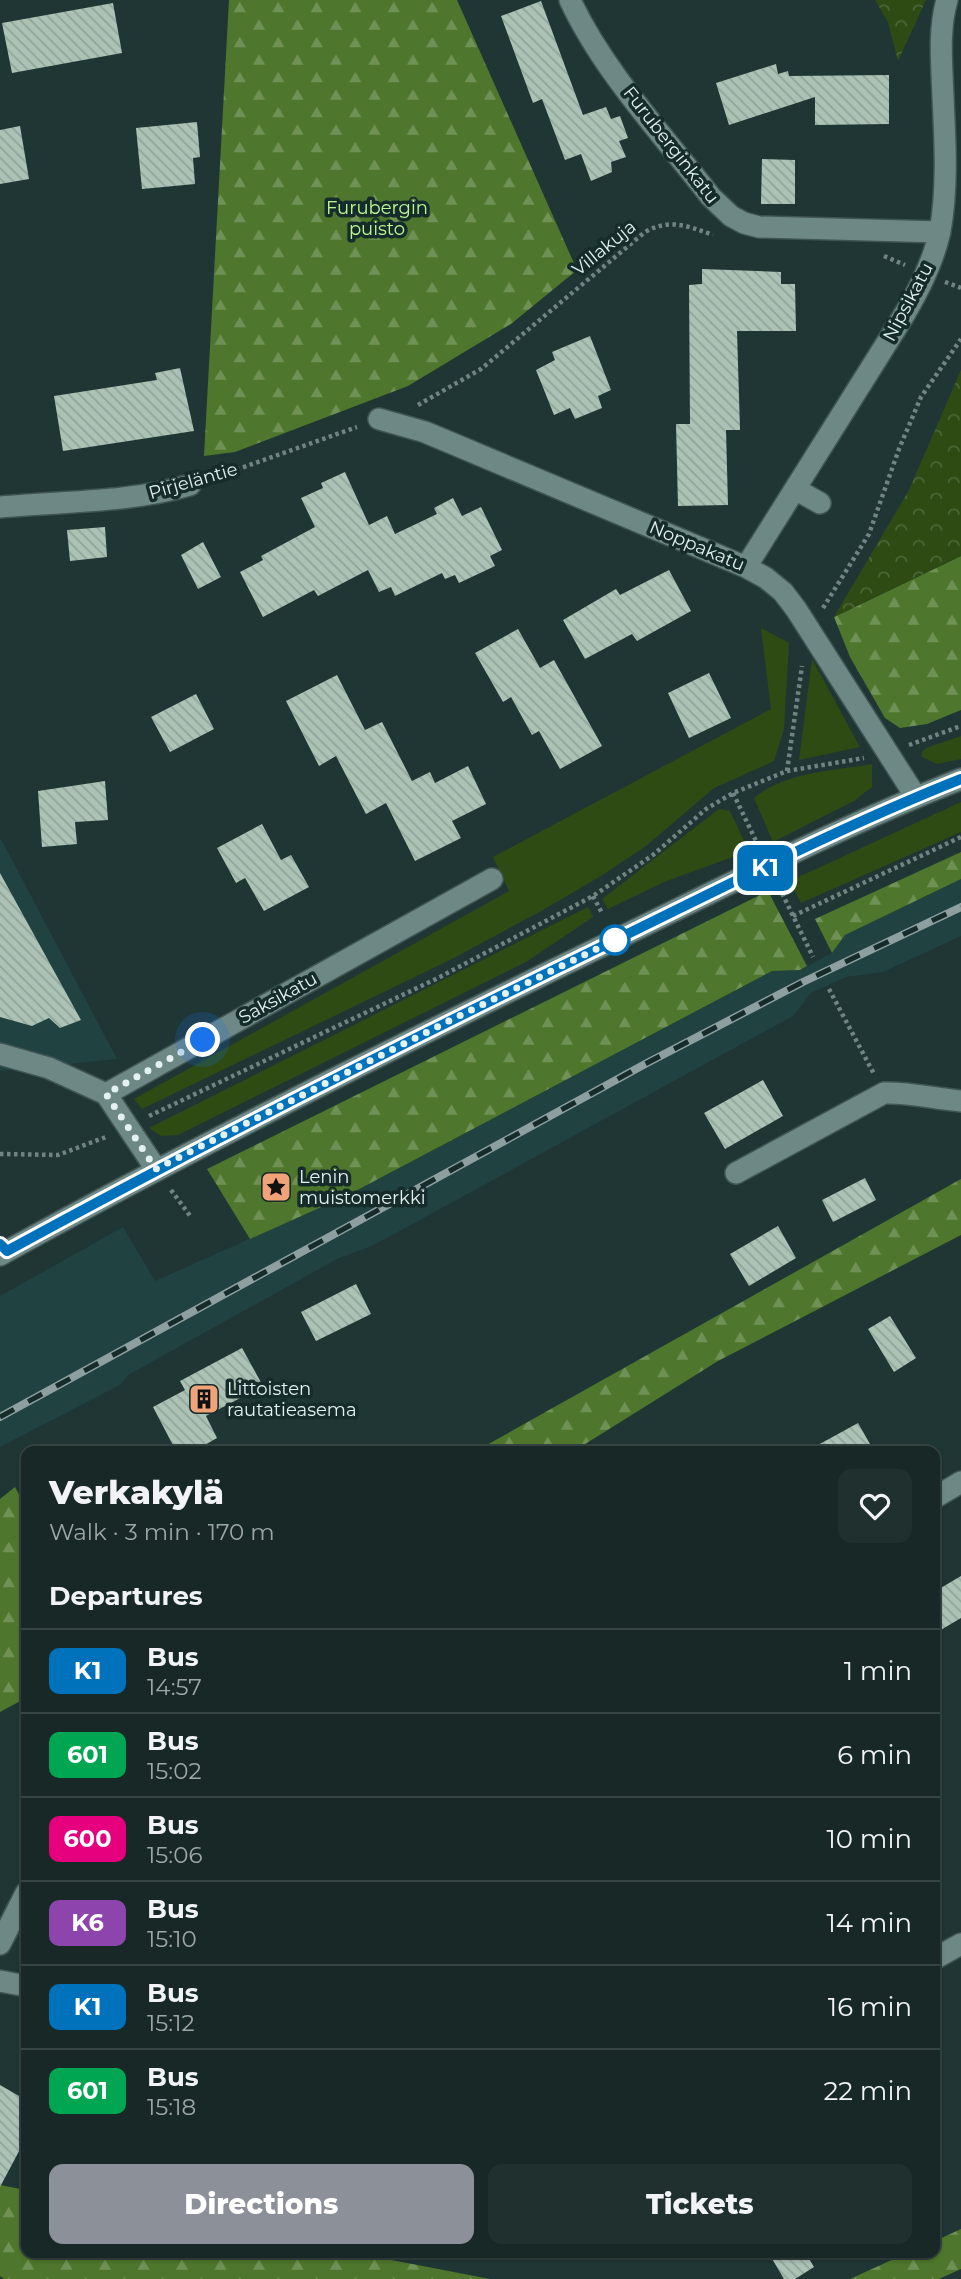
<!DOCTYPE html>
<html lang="en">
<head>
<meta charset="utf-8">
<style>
	body { margin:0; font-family:Montserrat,sans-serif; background:#20302f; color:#f1f3f6; height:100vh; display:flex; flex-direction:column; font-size:26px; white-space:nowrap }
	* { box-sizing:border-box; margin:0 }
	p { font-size:23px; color:#9ea6a7 }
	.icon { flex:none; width:38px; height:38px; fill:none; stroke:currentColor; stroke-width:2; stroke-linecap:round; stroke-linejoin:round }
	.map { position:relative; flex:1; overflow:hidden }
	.drawer { position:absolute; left:21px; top:1446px; width:919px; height:812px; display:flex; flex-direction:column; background:#172827; border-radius:14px; box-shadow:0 2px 5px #0004,0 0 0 2px #364444 }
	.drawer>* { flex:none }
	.badge { padding:0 14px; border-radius:10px; font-size:24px; line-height:46px }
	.you { position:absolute; width:35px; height:35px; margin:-18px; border:5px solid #fff; border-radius:50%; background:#1a73e8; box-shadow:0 0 0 10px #1a73e833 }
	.map>.badge { position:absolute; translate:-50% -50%; box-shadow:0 0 0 4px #fff }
	h2 { padding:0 28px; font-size:26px; line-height:63px }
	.round { display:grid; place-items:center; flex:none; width:74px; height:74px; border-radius:14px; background:#20302f }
	.summary { display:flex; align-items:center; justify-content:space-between; height:119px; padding:0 28px }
	h1 { font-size:33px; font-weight:800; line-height:52px }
	.cta { display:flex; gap:14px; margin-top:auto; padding:14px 28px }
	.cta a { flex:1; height:80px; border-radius:14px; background:#8c9099; color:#fff; font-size:28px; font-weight:800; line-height:80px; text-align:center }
	.cta a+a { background:#20302f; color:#f1f3f6 }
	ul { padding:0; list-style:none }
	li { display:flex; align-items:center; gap:21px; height:84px; padding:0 28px; border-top:2px solid #364444 }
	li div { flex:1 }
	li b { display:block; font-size:26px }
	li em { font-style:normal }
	li .badge { min-width:77px; font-weight:700; text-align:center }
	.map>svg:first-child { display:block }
	.built { fill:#204240 }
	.grass { fill:#2e4b14 }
	.forest { fill:url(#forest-firs) }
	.park { fill:url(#park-crowns) }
	.building { fill:url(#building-back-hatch) }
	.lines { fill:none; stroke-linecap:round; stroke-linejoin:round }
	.minor-casing { stroke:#3f5453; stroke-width:24 }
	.path { stroke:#708482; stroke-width:4.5; stroke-dasharray:3.5 3.5; stroke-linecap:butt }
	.minor { stroke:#6e8886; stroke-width:21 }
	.rail-casing { stroke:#8d9f9e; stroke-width:8 }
	.rail { stroke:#152c2a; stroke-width:5; stroke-dasharray:16; stroke-linecap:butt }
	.line-casing { stroke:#fff; stroke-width:16 }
	.line { stroke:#0072bc; stroke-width:10 }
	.walk { stroke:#e3f1f0; stroke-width:7; stroke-dasharray:0 12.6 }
	.stop-dot { fill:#fff; stroke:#0072bc; stroke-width:3.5 }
	.labels { text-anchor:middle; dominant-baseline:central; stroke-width:7; stroke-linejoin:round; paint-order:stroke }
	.street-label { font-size:18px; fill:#e3f1f0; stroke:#152c2a }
	.park-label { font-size:18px; fill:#bef893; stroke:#152c2a }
	.poi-label { font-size:18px; fill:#e3f1f0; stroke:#152c2a; text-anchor:start }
</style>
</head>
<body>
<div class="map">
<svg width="961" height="2279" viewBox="0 0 961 2279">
	<defs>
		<pattern id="forest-firs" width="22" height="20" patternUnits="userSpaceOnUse" patternTransform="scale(1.75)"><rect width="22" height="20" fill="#4e762c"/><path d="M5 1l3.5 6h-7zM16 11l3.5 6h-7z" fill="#709155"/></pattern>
		<pattern id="park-crowns" width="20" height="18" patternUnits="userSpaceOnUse" patternTransform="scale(1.75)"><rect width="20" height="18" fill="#2e4b14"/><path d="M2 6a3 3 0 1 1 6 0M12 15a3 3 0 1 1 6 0" fill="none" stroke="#4c6536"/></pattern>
		<pattern id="building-back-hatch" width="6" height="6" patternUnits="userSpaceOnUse" patternTransform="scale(1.75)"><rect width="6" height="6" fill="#abc2b5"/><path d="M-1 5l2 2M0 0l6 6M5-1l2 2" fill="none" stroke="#91a49a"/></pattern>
	</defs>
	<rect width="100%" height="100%" fill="#1f3634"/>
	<!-- built -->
	<path class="built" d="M 0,839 L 1,839 L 117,1059 L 0,1071 Z
		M 961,879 L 961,936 L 883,972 L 846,977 L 811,993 L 793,1016 L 374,1245 L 339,1258 L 128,1375 L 120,1385 L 0,1447 L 0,1296 L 123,1227 L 155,1281 L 346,1196 L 772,971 L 800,970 L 832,953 L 845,935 Z"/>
	<!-- grass -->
	<path class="grass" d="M 761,628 L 789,643 L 784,729 L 774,761 L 714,788 L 646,846 L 601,876 L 543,910 L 452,959 L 142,1109 L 134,1099 L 509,891 L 493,857 L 771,709 Z
		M 812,659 L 860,747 L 799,760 Z
		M 961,736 L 961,759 L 937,764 L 922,757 L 922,752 L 926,748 Z
		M 872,764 L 872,787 L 854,801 L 773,842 L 754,798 C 784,772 833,771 872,764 Z
		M 961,802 L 961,832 L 801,903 L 790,881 Z
		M 719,809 L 730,811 L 749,851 L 664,882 L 608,909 L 602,899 Z
		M 588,907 L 593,917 L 526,962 L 178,1135 L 161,1136 L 149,1128 Z"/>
	<!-- forest -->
	<path class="forest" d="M 229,0 L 457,0 L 577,270 L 511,324 L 408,386 L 235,452 L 204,456 Z
		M 961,556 L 961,710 L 927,724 L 900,728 L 885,718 L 850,657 L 834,617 Z
		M 961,852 L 961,879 L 845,935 L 832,953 L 815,919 Z
		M 768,891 L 807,966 L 800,970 L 772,971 L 346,1196 L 250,1239 L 207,1169 Z
		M 961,1179 L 961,1235 L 718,1361 L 574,1451 L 476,1451 Z
		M 15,1487 L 26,1508 L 26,1698 L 0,1712 L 0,1499 Z
		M 0,2185 L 26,2190 L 26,2252 L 350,2252 L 490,2279 L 4,2279 L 0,2276 Z
		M 961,2229 L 961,2269 L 939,2279 L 850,2279 L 909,2252 L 934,2252 L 935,2241 Z"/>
	<!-- park -->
	<path class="park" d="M 875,0 L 926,0 L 898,61 L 888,22 Z
		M 961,370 L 961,556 L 834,617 L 909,490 Z"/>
	<!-- building -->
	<path class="building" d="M 541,1 L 583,115 L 606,107 L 611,119 L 620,116 L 628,138 L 619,141 L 626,157 L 611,162 L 612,172 L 591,181 L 581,154 L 565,160 L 542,99 L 533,103 L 501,16 Z
		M 113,3 L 122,53 L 12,73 L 2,23 Z
		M 776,64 L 778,74 L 788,71 L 789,76 L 889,75 L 889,124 L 815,125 L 815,97 L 729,125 L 716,83 Z
		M 197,122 L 200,157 L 193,158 L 195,184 L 142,189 L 136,128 Z
		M 20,126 L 29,179 L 0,184 L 0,130 Z
		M 762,159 L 795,160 L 795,204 L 761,204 Z
		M 702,269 L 781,272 L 781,284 L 795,284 L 796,331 L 737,331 L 740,430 L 726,430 L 728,505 L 678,506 L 676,424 L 690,424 L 689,285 L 702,284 Z
		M 590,336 L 611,390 L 598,396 L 602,408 L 575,419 L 570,408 L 554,415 L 536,370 L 555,360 L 552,352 Z
		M 180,368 L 194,431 L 63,451 L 54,396 L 157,380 L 155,373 Z
		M 345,472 L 369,525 L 387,516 L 395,534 L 437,514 L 434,508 L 453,498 L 462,516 L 481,507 L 502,550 L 490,556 L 495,566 L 459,583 L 455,575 L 445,579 L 442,573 L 395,596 L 391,587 L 379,592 L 368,570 L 318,596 L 314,590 L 263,617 L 240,572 L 263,560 L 261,556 L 315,527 L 301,498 L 323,488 L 321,483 Z
		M 105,527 L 107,557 L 70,561 L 67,530 Z
		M 203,542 L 221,577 L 198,589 L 181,555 Z
		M 669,570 L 691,611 L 637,641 L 632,634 L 585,659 L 563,620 L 616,589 L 620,595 Z
		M 518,629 L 540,668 L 554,660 L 602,746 L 560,769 L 539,731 L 532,735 L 511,697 L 503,702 L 475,653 Z
		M 709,673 L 731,718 L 689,738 L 668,693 Z
		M 337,675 L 365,730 L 382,722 L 412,781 L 430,772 L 435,783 L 468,766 L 486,804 L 452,821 L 461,838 L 415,861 L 386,803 L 366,814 L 336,756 L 319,766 L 286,701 Z
		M 196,694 L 214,729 L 170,752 L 151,717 Z
		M 105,781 L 108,820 L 75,822 L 77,844 L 42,847 L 38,791 Z
		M 262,824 L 281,860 L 291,855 L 309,887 L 264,911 L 245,878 L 236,883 L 217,848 Z
		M 0,873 L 81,1020 L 60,1028 L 49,1018 L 32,1026 L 0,1017 Z
		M 763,1080 L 783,1116 L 725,1149 L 704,1113 Z
		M 865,1178 L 876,1200 L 833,1222 L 822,1200 Z
		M 778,1226 L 796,1258 L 749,1286 L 730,1254 Z
		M 356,1284 L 371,1314 L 316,1341 L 301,1312 Z
		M 890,1316 L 916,1358 L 894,1372 L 868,1329 Z
		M 242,1348 L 263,1386 L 206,1416 L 217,1438 L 194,1451 L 176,1451 L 153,1407 L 185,1390 L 180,1381 Z
		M 858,1423 L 874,1451 L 807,1451 Z
		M 961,1576 L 961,1618 L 934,1634 L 934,1592 Z
		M 0,2085 L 26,2100 L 26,2138 L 0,2187 Z
		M 768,2252 L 805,2252 L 814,2267 L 795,2279 L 784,2279 Z"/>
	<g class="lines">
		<!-- minor casing -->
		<g class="minor-casing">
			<path id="minor" d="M 570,0 C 603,71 663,135 711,197 L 731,216 L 744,223 L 759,227 L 940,232
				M 379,419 L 425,432 L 746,567 L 766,578 L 783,592 L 796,609 L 916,797
				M 795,489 L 820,503
				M 0,507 C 64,501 128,503 190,485
				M 746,567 L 898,325 C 916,296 933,264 940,231 C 948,188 945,140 943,97 C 942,65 938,31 947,0
				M 0,1054 L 49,1068 L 106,1094
				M 156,1169 L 106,1094 L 492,879
				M 736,1173 L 884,1093 C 910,1092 935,1099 961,1101
				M 0,1255 C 193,1148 391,1049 590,952 C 712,893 834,829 961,779
				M 934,1498 L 961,1482
				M 0,1944 L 26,1893
				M 934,1959 L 961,1944
				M 0,1981 L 26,1986"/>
		</g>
		<!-- path -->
		<path class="path" d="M 884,256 L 905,265
			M 945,282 L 961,288
			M 418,405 L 481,369 L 645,232 C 670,218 688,226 713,235
			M 210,479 L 357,427
			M 823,608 L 869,534 L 899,449 L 921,397 L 961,339
			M 909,745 L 961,726
			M 787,771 L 802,666
			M 733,793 L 757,843
			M 779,887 L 813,957
			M 593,896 L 602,913
			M 793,916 L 961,837
			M 829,989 L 874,1074
			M 149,1116 L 436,979 L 593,896 L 653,855 L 706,809 L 733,793 L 787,771 L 864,758
			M 0,1154 L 58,1155 L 106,1137
			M 171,1190 L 191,1217"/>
		<!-- minor -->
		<use href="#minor" class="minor"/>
		<!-- rail casing -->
		<g class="rail-casing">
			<path id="rail" d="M 0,1417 L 647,1063 L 803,982 L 961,907"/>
		</g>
		<!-- rail -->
		<use href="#rail" class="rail"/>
	</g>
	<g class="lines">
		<!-- line casing -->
		<g class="line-casing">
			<path id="line" d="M 0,1244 L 7,1251 C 204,1143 405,1042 607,944 C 724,887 840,827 961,779"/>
		</g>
		<!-- line -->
		<use href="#line" class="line"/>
		<!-- walk -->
		<path class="walk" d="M 203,1040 L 106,1094 L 156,1169 L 449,1021 L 615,940"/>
	</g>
	<!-- icons -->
	<defs>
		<g id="sight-square" transform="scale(1.575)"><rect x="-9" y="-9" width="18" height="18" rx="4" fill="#f0a279" stroke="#152c2a"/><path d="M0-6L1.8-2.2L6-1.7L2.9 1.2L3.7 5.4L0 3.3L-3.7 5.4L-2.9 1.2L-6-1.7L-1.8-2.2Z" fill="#111"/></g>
		<g id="building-square" transform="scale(1.575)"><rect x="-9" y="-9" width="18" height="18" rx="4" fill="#f0a279" stroke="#152c2a"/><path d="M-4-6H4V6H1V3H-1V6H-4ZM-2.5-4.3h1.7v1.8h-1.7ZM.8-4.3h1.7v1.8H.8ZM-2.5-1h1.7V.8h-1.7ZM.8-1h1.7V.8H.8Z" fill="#111"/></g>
	</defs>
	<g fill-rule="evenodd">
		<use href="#sight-square" x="276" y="1187"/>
		<use href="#building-square" x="204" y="1399"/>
	</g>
	<!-- markers -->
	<circle class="stop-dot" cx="615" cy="940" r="14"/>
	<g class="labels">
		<!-- street labels -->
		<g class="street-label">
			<text transform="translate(671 145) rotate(52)">Furuberginkatu</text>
			<text transform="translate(604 248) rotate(-39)">Villakuja</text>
			<text transform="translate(908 302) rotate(-62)">Nipsikatu</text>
			<text transform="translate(193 481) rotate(-16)">Pirjeläntie</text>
			<text transform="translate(697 546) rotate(23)">Noppakatu</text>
			<text transform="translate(278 998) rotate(-29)">Saksikatu</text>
		</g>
		<!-- park labels -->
		<g class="park-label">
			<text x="377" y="208">Furubergin<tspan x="377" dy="21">puisto</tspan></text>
		</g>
		<!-- poi labels -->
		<g class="poi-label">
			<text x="299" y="1177">Lenin<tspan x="299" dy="21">muistomerkki</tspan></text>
			<text x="227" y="1389">Littoisten<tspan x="227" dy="21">rautatieasema</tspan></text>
		</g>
	</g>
</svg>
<div class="you" style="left:203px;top:1040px"></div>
<b class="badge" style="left:765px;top:868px;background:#0072bc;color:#fff">K1</b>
<section class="drawer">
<div class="summary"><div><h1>Verkakylä</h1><p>Walk · 3 min · 170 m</p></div><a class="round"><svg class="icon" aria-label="heart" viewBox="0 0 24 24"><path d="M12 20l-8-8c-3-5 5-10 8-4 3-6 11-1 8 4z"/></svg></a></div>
<h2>Departures</h2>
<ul>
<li><span class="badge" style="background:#0072bc;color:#fff">K1</span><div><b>Bus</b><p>14:57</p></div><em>1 min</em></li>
<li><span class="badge" style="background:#00a651;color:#fff">601</span><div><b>Bus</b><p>15:02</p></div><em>6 min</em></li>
<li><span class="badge" style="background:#e6007e;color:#fff">600</span><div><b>Bus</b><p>15:06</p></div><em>10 min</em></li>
<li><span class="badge" style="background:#8e44ad;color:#fff">K6</span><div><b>Bus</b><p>15:10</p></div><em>14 min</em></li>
<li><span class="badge" style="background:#0072bc;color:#fff">K1</span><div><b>Bus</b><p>15:12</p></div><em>16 min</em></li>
<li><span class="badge" style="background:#00a651;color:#fff">601</span><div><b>Bus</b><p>15:18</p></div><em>22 min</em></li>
</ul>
<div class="cta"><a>Directions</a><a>Tickets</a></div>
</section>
</div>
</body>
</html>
